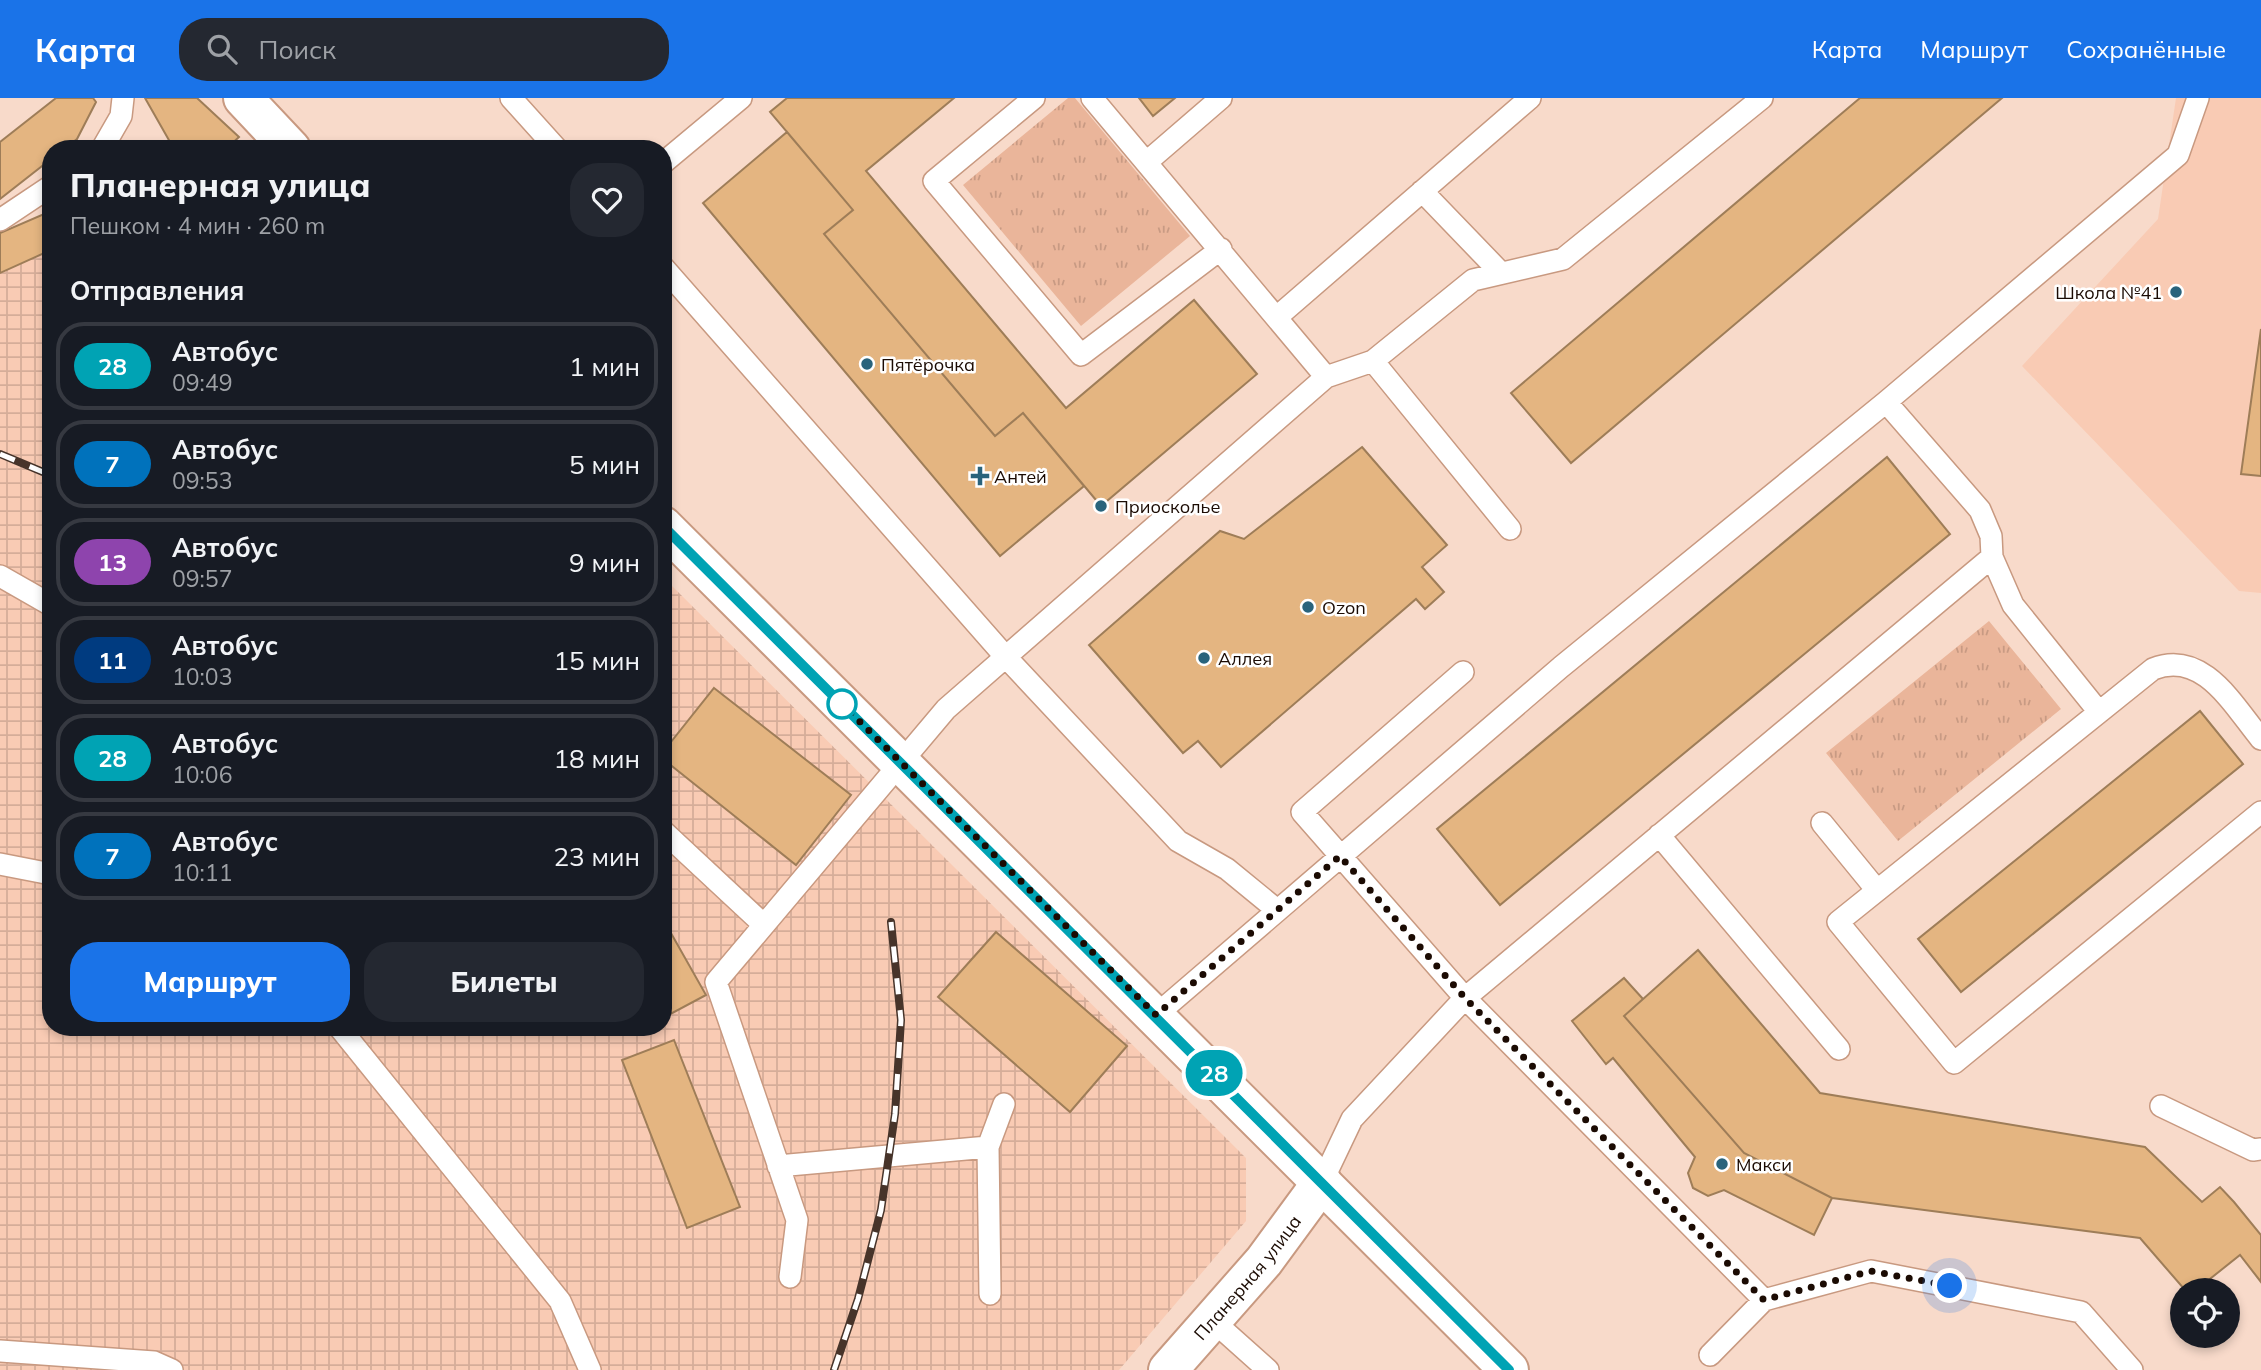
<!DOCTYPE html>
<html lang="ru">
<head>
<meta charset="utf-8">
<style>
	body { margin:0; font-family:Mulish,sans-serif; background:#242831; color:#f1f3f6; height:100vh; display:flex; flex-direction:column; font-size:26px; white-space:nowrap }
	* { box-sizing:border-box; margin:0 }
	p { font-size:23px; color:#9ea1a6 }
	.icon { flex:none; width:38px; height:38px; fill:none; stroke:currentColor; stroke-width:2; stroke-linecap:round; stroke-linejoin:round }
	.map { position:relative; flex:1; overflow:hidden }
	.sheet { position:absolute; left:42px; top:42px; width:630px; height:896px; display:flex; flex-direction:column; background:#171b24; border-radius:28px; box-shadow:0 4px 10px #0003 }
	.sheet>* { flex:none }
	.badge { padding:0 14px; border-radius:23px; font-size:24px; line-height:46px }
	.tools { position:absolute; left:2170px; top:1180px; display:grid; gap:14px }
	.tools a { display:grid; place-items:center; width:70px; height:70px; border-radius:50%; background:#171b24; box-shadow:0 4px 10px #0003; font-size:35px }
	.you { position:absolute; width:35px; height:35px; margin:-18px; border:5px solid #fff; border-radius:50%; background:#1a73e8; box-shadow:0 0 0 10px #1a73e833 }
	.map>.badge { position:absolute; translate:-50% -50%; box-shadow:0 0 0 4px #fff }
	h2 { padding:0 28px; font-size:26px; line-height:63px }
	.round { display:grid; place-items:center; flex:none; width:74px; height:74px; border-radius:28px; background:#242831 }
	.overview { display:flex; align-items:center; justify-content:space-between; height:119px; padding:0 28px }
	h1 { font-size:33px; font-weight:800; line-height:52px }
	.button { display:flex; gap:14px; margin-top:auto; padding:14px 28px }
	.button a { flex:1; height:80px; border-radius:28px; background:#1a73e8; color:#fff; font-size:28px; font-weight:800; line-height:80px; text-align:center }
	.button a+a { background:#242831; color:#f1f3f6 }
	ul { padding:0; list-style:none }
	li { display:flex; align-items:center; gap:21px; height:88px; margin:0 14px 10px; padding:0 14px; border:4px solid #363941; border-radius:28px }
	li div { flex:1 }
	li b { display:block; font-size:26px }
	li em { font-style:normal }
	li .badge { min-width:77px; font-weight:700; text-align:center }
	header { display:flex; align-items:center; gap:42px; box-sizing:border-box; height:98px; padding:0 35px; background:#1a73e8; color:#fff }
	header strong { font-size:33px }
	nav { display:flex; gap:38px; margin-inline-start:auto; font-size:24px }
	.search { width:490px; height:63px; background:#242831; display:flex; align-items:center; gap:18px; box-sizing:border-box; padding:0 24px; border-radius:28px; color:#9ea1a6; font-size:26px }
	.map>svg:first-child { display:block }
	.built { fill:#f9cbb4 }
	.industrial { fill:url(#industrial-grid) }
	.park { fill:url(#park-tufts) }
	.building { fill:#e4b581; stroke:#9e7d58; stroke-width:2 }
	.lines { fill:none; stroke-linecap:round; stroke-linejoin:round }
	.service-casing { stroke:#c89980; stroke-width:24 }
	.tertiary-casing { stroke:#c89980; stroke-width:42 }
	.service { stroke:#fff; stroke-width:21 }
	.tertiary { stroke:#fff; stroke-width:38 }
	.rail-casing { stroke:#47342a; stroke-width:8 }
	.rail { stroke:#fff; stroke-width:5; stroke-dasharray:16; stroke-linecap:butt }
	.line-casing { stroke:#fff; stroke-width:16 }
	.line { stroke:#00a3b4; stroke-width:10 }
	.walk { stroke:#1b0b03; stroke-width:7; stroke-dasharray:0 12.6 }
	.poi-dot { fill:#29637c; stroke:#fff; stroke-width:2.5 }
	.stop-dot { fill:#fff; stroke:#00a3b4; stroke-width:3.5 }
	.labels { text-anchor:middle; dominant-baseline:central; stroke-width:5; stroke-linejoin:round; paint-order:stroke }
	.poi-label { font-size:18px; fill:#1b0b03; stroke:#fff; text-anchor:start }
	.street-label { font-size:18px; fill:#1b0b03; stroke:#fff }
</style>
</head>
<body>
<header>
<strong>Карта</strong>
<div class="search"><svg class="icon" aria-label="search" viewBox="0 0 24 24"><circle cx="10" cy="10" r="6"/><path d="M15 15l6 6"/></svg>Поиск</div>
<nav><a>Карта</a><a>Маршрут</a><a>Сохранённые</a></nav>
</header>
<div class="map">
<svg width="2261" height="1272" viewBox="0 0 2261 1272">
	<defs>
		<pattern id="industrial-grid" width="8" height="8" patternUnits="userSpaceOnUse" patternTransform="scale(1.75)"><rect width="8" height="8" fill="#f9cbb4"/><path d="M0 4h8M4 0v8" fill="none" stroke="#d5ad99"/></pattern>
		<pattern id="park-tufts" width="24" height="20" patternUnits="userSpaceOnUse" patternTransform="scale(1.75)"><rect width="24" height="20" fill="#eab59a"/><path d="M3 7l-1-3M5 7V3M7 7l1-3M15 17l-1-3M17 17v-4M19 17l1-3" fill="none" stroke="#c89a83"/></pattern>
	</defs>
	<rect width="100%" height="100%" fill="#f8daca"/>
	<!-- built -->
	<path class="built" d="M 2176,0 L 2261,0 L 2261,495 L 2239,493 L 2022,268 L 2158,121 Z"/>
	<!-- industrial -->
	<path class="industrial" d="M 51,152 L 51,929 L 663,929 L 663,479 L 1246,1060 L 1246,1123 L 1119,1272 L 0,1272 L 0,175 Z"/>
	<!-- park -->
	<path class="park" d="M 1068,0 L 1075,0 L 1190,138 L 1081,228 L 963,87 Z
		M 1989,523 L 2061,611 L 1898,743 L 1826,655 Z"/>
	<!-- building -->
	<path class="building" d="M 56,0 L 93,0 L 96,4 L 77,41 L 64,51 L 51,51 L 51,61 L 0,101 L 0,44 Z
		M 145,0 L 197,0 L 239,39 L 226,51 L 174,51 Z
		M 787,0 L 954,0 L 866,73 L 1066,310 L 1194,202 L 1257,276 L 1101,408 L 1023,315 L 995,338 L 824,136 L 853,112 L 770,14 Z
		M 1139,0 L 1175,0 L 1153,18 Z
		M 1860,0 L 2002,0 L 1571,365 L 1511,295 Z
		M 787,34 L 853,112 L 824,136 L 995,338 L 1023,315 L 1084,388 L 1000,458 L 703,105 Z
		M 51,113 L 51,152 L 0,175 L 0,135 Z
		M 2261,231 L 2261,378 L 2241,376 Z
		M 1362,349 L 1447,447 L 1422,469 L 1444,494 L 1425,511 L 1416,501 L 1221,669 L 1198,643 L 1183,655 L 1089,547 L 1220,433 L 1244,441 Z
		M 1887,359 L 1950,436 L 1500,807 L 1437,731 Z
		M 714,590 L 851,697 L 796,767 L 663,661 L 663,654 Z
		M 2200,613 L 2243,666 L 1961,894 L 1918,841 Z
		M 663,821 L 706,897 L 663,920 Z
		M 996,834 L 1127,948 L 1070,1014 L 938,899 Z
		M 1698,852 L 1820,995 L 2145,1049 L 2202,1104 L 2220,1089 L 2234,1104 L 2261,1137 L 2261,1184 L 2240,1157 L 2196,1192 L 2185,1192 L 2140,1140 L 1832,1100 L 1744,1055 L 1624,918 Z
		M 1624,880 L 1643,901 L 1624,918 L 1744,1055 L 1832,1100 L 1814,1137 L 1724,1092 L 1708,1098 L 1693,1090 L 1688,1075 L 1695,1059 L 1613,960 L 1606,966 L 1572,923 Z
		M 674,942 L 740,1109 L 687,1130 L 622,962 Z"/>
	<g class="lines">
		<!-- service casing -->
		<g class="service-casing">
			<path id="service" d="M 511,0 L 557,51
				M 1034,0 L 934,83 L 1081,257 L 1221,151
				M 102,51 L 121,18 L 123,0
				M 1148,63 L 1221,0
				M 663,65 L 741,0
				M 1422,93 L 1501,175
				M 0,122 L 51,88
				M 663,169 L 1004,557 L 1178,743 L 1227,771 L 1277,812
				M 1277,219 L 1530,0
				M 1373,263 L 1510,431
				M 1326,279 L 1373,263 L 1473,182 L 1563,161 L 1762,0
				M 1992,459 L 2013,507 L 2099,614
				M 0,478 L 51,507
				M 1463,574 L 1302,714 L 1465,900 L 1764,1202 L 1871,1173 L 2081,1214 L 2132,1272
				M 2261,641 C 2233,607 2203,551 2153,571 L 1838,824 L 1954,965 L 2261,714
				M 1822,725 L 1876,791
				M 663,733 L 764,827
				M 1659,737 L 1839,951
				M 0,766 L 51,776
				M 1156,917 L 1561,569 L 1886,304 L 2178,57 L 2198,0
				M 339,929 L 560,1203 L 590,1272
				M 2161,1008 L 2253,1052 L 2261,1051
				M 988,1049 L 990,1196
				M 778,1068 L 988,1049 L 1004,1006
				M 1322,1084 L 1352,1021 L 1465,900 L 1992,459 L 1991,438 L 1980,412 L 1886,304
				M 790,1179 L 797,1122 L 716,884 L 946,611 L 1326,279 L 1092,0
				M 1212,1222 L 1268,1272
				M 0,1253 L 154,1264 L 172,1272
				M 1710,1257 L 1764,1202"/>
		</g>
		<!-- tertiary casing -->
		<g class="tertiary-casing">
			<g id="tertiary">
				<path d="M 243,0 L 291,51"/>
				<path d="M 663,428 L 1509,1272"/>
				<path id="s1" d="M 1168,1272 L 1264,1163 L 1322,1084"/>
			</g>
		</g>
		<!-- service -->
		<use href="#service" class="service"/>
		<!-- tertiary -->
		<use href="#tertiary" class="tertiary"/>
		<!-- rail casing -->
		<g class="rail-casing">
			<path id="rail" d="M 0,356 L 43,374
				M 834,1272 L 858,1201 L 881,1112 L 895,1016 L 901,922 L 891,824"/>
		</g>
		<!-- rail -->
		<use href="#rail" class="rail"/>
	</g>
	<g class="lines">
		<!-- line casing -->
		<g class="line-casing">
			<path id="line" d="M 663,428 L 1509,1272"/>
		</g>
		<!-- line -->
		<use href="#line" class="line"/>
		<!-- walk -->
		<path class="walk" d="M 842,606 L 1156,917 L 1340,758 L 1465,900 L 1764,1202 L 1871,1173 L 1950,1188"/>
	</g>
	<!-- markers -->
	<g class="poi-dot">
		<circle cx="2176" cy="194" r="7"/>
		<circle cx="867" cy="266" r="7"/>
		<path d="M976.5 367.5h7v7h7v7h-7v7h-7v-7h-7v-7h7z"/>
		<circle cx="1101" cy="408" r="7"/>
		<circle cx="1308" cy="509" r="7"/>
		<circle cx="1204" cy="560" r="7"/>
		<circle cx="1722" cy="1066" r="7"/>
	</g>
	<circle class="stop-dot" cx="842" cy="606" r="14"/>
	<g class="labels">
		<!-- poi labels -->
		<g class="poi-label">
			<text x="2162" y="194" text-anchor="end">Школа №41</text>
			<text x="881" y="266">Пятёрочка</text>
			<text x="994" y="378">Антей</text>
			<text x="1115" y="408">Приосколье</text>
			<text x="1322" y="509">Ozon</text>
			<text x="1218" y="560">Аллея</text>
			<text x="1736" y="1066">Макси</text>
		</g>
		<!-- street labels -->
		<g class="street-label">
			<text stroke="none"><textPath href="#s1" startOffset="122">Планерная улица</textPath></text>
		</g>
	</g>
</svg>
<div class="tools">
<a><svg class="icon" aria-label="locate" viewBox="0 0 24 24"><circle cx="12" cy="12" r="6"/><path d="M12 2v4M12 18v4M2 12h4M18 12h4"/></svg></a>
</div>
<div class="you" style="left:1950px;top:1188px"></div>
<b class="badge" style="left:1214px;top:975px;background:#00a3b4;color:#fff">28</b>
<section class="sheet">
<div class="overview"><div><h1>Планерная улица</h1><p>Пешком · 4 мин · 260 m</p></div><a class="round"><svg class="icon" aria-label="heart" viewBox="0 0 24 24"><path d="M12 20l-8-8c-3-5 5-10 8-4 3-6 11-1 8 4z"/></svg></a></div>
<h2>Отправления</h2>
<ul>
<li><span class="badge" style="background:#00a3b4;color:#fff">28</span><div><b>Автобус</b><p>09:49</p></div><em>1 мин</em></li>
<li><span class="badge" style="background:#0072bc;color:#fff">7</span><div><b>Автобус</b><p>09:53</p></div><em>5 мин</em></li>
<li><span class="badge" style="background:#8e44ad;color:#fff">13</span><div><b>Автобус</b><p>09:57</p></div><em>9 мин</em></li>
<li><span class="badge" style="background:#003b80;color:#fff">11</span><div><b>Автобус</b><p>10:03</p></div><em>15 мин</em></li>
<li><span class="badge" style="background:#00a3b4;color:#fff">28</span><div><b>Автобус</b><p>10:06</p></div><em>18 мин</em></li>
<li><span class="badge" style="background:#0072bc;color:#fff">7</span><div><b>Автобус</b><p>10:11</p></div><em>23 мин</em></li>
</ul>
<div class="button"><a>Маршрут</a><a>Билеты</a></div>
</section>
</div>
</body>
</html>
